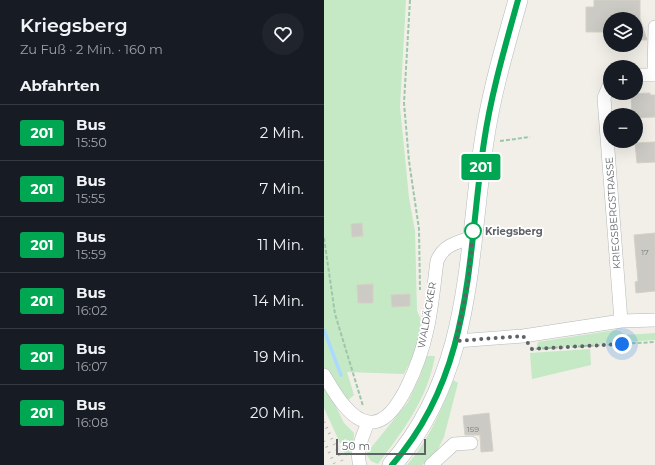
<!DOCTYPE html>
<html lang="de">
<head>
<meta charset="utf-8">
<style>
	body { margin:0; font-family:Montserrat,sans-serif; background:#20242c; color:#f1f3f6; height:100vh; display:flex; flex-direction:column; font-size:15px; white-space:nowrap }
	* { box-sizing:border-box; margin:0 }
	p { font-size:13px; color:#9ea1a6 }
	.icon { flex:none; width:22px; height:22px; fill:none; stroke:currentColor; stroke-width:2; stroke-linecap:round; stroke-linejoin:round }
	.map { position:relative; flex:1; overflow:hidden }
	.side { display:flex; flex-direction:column; background:#171b24; width:324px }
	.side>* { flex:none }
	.badge { padding:0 8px; border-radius:3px; font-size:14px; line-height:26px }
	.fabs { position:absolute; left:279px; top:12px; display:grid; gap:8px }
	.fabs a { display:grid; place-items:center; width:40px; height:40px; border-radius:50%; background:#171b24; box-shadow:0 4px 16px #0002; font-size:20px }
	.scale { position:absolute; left:12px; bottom:10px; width:90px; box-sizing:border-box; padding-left:4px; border:2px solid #5f6368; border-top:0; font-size:11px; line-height:14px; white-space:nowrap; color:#5f6368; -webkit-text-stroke:3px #fff; paint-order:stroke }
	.you { position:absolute; width:20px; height:20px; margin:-10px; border:3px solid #fff; border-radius:50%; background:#1a73e8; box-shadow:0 0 0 6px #1a73e833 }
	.map>.badge { position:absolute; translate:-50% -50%; box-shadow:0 0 0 2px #fff }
	h2 { padding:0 20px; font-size:15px; line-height:36px }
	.round { display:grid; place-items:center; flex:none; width:42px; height:42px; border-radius:21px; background:#20242c }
	.head { display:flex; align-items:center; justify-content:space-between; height:68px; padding:0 20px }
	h1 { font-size:19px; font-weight:600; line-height:30px }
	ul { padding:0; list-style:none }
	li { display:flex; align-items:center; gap:12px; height:56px; padding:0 20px; border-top:1px solid #363941 }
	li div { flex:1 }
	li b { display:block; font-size:15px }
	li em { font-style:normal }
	li .badge { min-width:44px; font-weight:700; text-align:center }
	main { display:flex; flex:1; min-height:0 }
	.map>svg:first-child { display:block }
	.green { fill:#c5e8c5 }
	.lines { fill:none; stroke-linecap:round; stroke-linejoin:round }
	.stream { stroke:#aadaff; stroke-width:3.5 }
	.building { fill:#cccac5; stroke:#d6d1c6 }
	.street-casing { stroke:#b5b8bc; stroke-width:14 }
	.secondary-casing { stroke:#b6babf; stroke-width:20 }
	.path { stroke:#9cc7a9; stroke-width:2; stroke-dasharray:4 2; stroke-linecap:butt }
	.street { stroke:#fff; stroke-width:13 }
	.secondary { stroke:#fff; stroke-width:19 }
	.rail { stroke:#b6b7b8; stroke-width:3; stroke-dasharray:1 5; stroke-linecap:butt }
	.line-casing { stroke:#fff; stroke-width:9 }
	.line { stroke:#00a651; stroke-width:6 }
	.walk { stroke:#5f6368; stroke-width:4; stroke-dasharray:0 7.2 }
	.stop-dot { fill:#fff; stroke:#00a651; stroke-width:2 }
	.labels { text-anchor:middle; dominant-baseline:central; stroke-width:3.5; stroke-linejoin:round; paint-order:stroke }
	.number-label { font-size:8px; fill:#7a7d7f }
	.street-label { font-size:10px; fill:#5f6368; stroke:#fff }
	.stop-label { font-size:10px; font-weight:bold; fill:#5f6368; stroke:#fff; text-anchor:start }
</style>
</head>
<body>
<main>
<section class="side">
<div class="head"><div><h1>Kriegsberg</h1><p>Zu Fuß · 2 Min. · 160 m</p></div><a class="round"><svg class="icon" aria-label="heart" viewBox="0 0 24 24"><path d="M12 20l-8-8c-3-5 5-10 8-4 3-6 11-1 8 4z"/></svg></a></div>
<h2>Abfahrten</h2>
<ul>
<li><span class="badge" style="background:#00a651;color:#fff">201</span><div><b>Bus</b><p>15:50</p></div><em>2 Min.</em></li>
<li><span class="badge" style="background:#00a651;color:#fff">201</span><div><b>Bus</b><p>15:55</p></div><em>7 Min.</em></li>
<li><span class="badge" style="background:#00a651;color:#fff">201</span><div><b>Bus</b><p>15:59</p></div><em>11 Min.</em></li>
<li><span class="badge" style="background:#00a651;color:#fff">201</span><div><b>Bus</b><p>16:02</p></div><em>14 Min.</em></li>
<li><span class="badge" style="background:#00a651;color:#fff">201</span><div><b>Bus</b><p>16:07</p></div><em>19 Min.</em></li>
<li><span class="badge" style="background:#00a651;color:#fff">201</span><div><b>Bus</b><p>16:08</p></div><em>20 Min.</em></li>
</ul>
</section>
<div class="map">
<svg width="331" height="465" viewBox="0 0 331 465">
	<rect width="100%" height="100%" fill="#f1efe8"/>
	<!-- green -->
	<path class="green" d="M 0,0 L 82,0 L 76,107 L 85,198 L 91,231 L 93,311 L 97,320 L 94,346 L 80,374 L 23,372 L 30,395 L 23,401 L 0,367 Z
		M 291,330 L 296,331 L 301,335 L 331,333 L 331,340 L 215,348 L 213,346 L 214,342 Z
		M 266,349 L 267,365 L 208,379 L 206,353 Z
		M 102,356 L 111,356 C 104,398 79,431 54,464 L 47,461 L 42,454 L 84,402 L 96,376 Z
		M 129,380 L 134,383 L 120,437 L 113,451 L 98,465 L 83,465 C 105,440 117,410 129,380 Z
		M 0,383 L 20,423 L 30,433 L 29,451 L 22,456 L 0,408 Z"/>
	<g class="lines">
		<!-- stream -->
		<path class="stream" d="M 0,330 L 17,375"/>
	</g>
	<!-- building -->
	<path class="building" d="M 270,0 L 316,0 L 316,18 L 323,40 L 312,40 L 312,19 L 286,19 L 286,32 L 262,32 L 262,7 L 270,7 Z
		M 326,93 L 326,95 L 331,95 L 331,117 L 312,118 L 312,115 L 308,115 L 307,94 Z
		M 331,142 L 331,162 L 313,163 L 311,143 Z
		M 38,223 L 39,236 L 28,237 L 27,224 Z
		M 331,233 L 331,291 L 312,293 L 311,282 L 314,281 L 310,235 Z
		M 49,284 L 49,303 L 34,303 L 33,285 Z
		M 86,294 L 86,306 L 68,307 L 67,295 Z
		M 165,413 L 169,451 L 157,452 L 156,435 L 141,435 L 139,416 Z"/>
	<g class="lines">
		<!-- street casing -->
		<g class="street-casing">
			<path id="street" d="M 312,75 L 331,75
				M 330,75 L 331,27
				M 286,83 L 280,98 L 297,321
				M 132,341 L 199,336 L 297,321 L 331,320
				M 0,375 C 9,390 25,420 45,422 C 75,426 98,353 103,330 C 108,308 110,284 113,261 C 119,245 134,242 149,237
				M 36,465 C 31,451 39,436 44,422
				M 107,465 L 130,444 L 147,443"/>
		</g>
		<!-- secondary casing -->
		<g class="secondary-casing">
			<path id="secondary" d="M 68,465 C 149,372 143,256 160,142 C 167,93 181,47 194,0"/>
		</g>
		<!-- path -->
		<path class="path" d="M 86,0 L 80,103 L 85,161 L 95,229 L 96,290
			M 176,141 L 206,137
			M 0,238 L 11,314 L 39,406
			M 207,347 L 208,349 L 331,342"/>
		<!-- street -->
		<use href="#street" class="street"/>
		<!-- secondary -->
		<use href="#secondary" class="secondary"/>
		<!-- rail -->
		<path class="rail" d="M 0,422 L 20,465
			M 0,441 L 11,465"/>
	</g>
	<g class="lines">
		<!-- line casing -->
		<g class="line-casing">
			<path id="line" d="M 68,465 C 150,372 143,256 160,142 C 167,94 181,47 194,0"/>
		</g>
		<!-- line -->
		<use href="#line" class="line"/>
		<!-- walk -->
		<path class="walk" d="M 149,231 L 144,284 L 132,341 L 199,336 L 208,349 L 298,344"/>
	</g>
	<!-- markers -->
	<circle class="stop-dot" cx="149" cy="231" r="8"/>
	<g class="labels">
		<!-- number labels -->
		<g class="number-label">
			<text x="321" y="252">17</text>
			<text x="149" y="429">159</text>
		</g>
		<!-- street labels -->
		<g class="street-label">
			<text transform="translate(289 213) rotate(-94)">KRIEGSBERGSTRASSE</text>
			<text transform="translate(103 315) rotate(-80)">WALDÄCKER</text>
		</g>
		<!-- stop labels -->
		<g class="stop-label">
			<text x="161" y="231">Kriegsberg</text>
		</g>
	</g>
</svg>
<div class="fabs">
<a><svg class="icon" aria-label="layers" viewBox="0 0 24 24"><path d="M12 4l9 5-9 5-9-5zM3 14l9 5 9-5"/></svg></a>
<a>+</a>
<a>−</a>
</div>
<div class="scale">50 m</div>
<div class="you" style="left:298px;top:344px"></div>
<b class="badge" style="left:157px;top:167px;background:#00a651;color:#fff">201</b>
</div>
</main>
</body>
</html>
